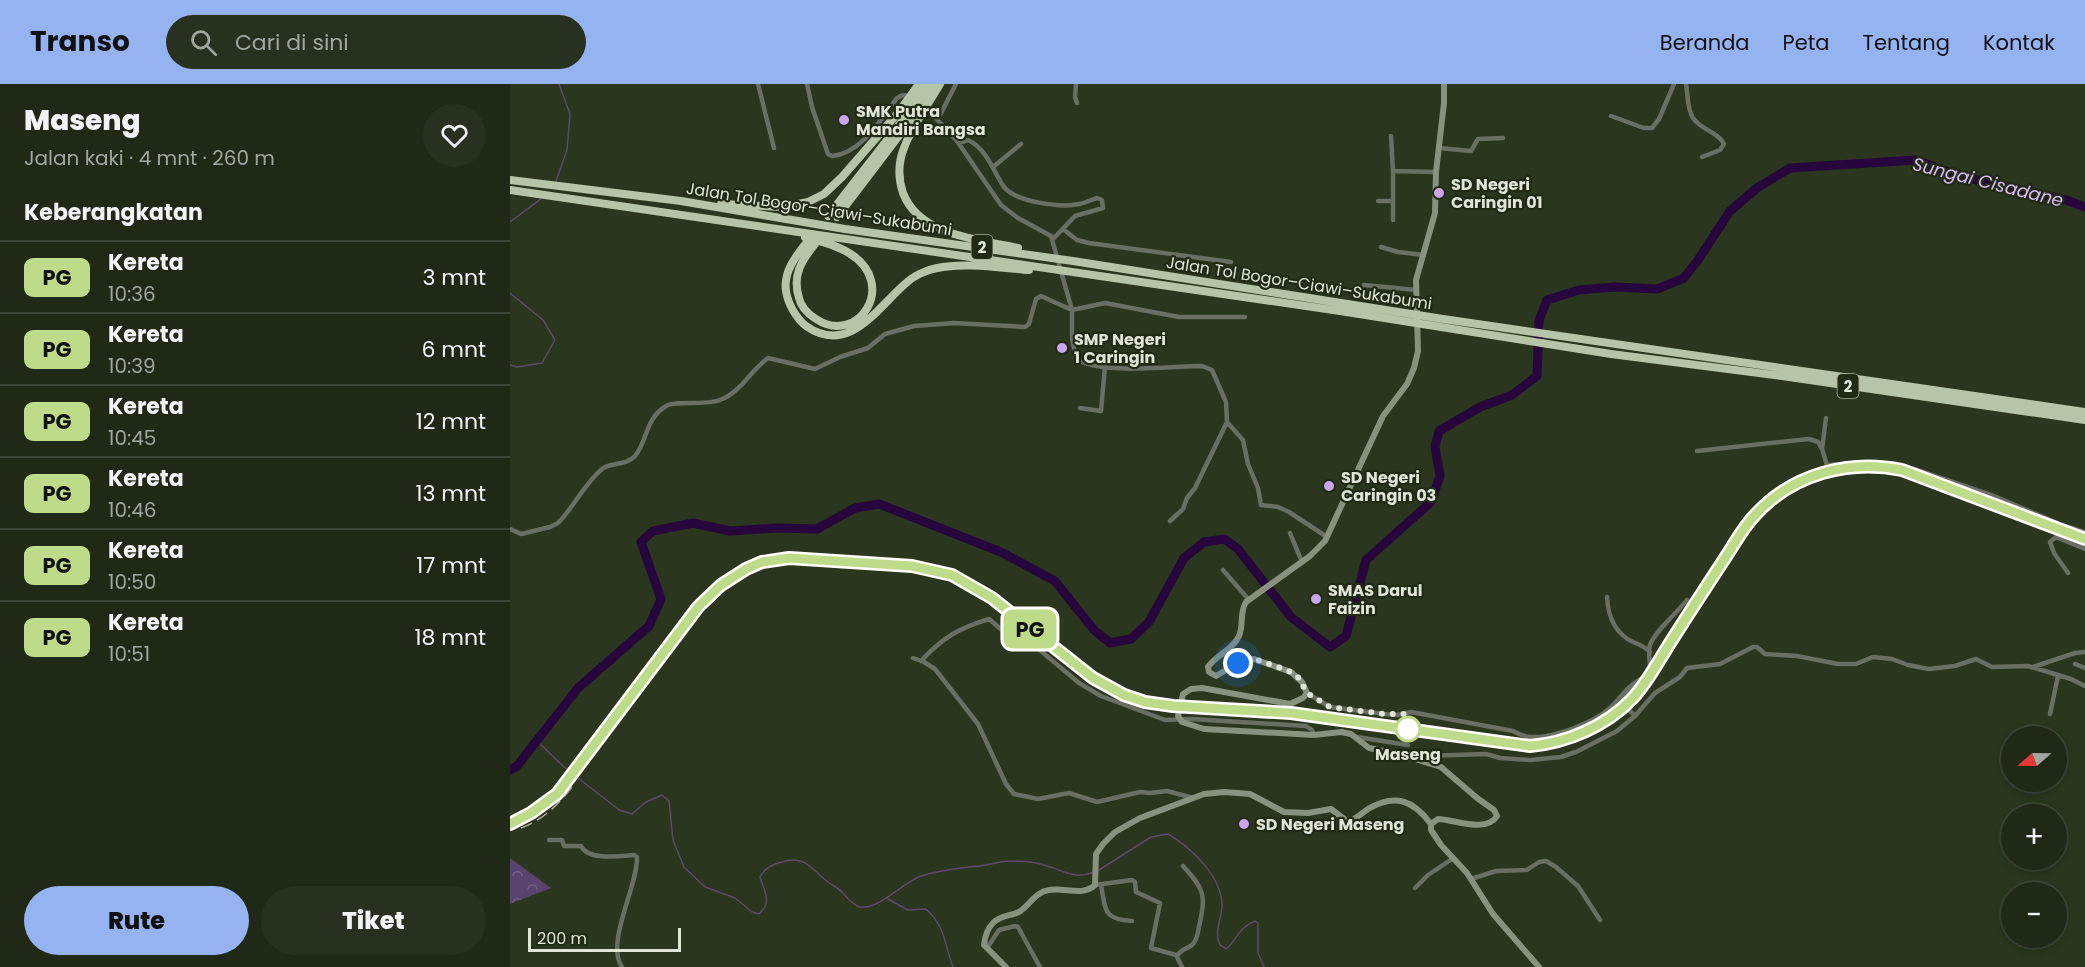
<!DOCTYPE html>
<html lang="id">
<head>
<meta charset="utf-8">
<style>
	body { margin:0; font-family:Poppins,sans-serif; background:#28301f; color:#f1f3f6; height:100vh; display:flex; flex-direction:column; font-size:22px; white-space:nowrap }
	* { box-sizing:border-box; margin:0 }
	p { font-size:20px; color:#a2a6a1 }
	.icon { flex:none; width:33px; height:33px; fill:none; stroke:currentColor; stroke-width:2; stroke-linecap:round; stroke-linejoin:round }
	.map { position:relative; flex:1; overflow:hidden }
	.details { display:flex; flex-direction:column; background:#202816; width:510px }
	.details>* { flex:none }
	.badge { padding:0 12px; border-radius:9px; font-size:21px; line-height:39px }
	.needle { width:39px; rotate:250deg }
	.controls { position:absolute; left:1491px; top:642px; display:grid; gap:12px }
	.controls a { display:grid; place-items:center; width:66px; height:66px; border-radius:50%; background:#202816; box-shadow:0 3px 9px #0003,0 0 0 2px #3d4435; font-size:30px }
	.scale { position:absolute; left:18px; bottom:15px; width:153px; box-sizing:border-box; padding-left:6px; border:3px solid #dfe6d7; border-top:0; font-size:16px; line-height:21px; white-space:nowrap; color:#dfe6d7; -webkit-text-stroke:4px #212b13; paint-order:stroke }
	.you { position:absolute; width:30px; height:30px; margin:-15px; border:4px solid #fff; border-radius:50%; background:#1a73e8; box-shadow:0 0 0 9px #1a73e833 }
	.map>.badge { position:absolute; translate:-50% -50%; box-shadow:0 0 0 3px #fff }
	h2 { padding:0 24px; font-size:22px; line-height:54px }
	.round { display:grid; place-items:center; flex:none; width:63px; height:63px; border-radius:32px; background:#28301f }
	.head { display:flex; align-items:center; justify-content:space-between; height:102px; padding:0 24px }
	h1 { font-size:28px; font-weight:800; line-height:45px }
	.cta { display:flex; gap:12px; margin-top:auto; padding:12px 24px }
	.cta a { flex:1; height:69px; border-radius:36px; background:#95b2f1; color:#111; font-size:24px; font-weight:800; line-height:69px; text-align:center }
	.cta a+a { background:#28301f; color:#f1f3f6 }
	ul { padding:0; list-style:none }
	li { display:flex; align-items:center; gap:18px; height:72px; padding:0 24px; border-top:2px solid #3d4435 }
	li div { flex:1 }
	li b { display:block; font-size:22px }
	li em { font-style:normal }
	li .badge { min-width:66px; font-weight:700; text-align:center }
	header { display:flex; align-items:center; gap:36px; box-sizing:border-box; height:84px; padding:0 30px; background:#95b2f1; color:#111 }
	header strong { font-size:28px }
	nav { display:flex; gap:33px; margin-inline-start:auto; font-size:21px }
	.search { width:420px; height:54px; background:#28301f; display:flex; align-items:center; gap:15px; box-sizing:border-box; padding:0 21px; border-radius:33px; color:#a2a6a1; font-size:22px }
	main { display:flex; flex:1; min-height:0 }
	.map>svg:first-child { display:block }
	.forest { fill:url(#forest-crowns) }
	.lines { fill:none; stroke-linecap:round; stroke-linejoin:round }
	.stream { stroke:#5e496a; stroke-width:1.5 }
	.river { stroke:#26063c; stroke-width:9 }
	.street { stroke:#696f63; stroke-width:4.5 }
	.secondary { stroke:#88927f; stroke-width:6 }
	.highway { stroke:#b6c4a7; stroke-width:8 }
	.rail { stroke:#abb4a2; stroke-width:1.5; stroke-dasharray:12 6; stroke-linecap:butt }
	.line-casing { stroke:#fff; stroke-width:14 }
	.line { stroke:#bedb89; stroke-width:9 }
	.walk { stroke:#dfe6d7; stroke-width:6; stroke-dasharray:0 10.8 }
	.poi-dot { fill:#c9a5ee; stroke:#212b13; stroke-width:2 }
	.stop-dot { fill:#fff; stroke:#bedb89; stroke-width:3 }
	.labels { text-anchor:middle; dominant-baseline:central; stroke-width:4.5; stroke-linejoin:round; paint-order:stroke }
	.shield { fill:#212b13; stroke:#a6ae9c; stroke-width:1.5 }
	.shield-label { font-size:15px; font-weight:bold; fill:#dfe6d7 }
	.poi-label { font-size:16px; font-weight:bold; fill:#dfe6d7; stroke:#212b13; text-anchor:start }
	.street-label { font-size:16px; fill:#dfe6d7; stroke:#212b13 }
	.stop-label { font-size:16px; font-weight:bold; fill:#dfe6d7; stroke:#212b13 }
	.water-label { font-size:18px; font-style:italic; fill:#d8baf8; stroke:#212b13 }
</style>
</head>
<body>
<header>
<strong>Transo</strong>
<div class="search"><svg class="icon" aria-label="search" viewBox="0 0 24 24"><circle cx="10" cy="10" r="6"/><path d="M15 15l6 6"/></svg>Cari di sini</div>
<nav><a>Beranda</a><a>Peta</a><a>Tentang</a><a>Kontak</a></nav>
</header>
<main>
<section class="details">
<div class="head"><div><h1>Maseng</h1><p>Jalan kaki · 4 mnt · 260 m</p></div><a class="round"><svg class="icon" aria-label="heart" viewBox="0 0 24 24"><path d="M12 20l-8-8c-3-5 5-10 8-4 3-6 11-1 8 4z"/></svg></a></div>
<h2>Keberangkatan</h2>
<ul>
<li><span class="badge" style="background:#bedb89;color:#111">PG</span><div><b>Kereta</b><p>10:36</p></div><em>3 mnt</em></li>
<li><span class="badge" style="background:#bedb89;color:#111">PG</span><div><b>Kereta</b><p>10:39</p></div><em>6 mnt</em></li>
<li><span class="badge" style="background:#bedb89;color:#111">PG</span><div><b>Kereta</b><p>10:45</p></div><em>12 mnt</em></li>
<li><span class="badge" style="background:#bedb89;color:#111">PG</span><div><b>Kereta</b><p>10:46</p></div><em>13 mnt</em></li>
<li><span class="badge" style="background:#bedb89;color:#111">PG</span><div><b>Kereta</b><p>10:50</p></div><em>17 mnt</em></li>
<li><span class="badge" style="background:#bedb89;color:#111">PG</span><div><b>Kereta</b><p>10:51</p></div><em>18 mnt</em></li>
</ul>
<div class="cta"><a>Rute</a><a>Tiket</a></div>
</section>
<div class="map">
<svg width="1575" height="883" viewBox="0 0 1575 883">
	<defs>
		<pattern id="forest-crowns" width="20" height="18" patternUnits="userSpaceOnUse" patternTransform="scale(1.5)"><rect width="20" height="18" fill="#59436f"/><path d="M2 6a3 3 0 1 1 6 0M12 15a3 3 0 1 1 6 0" fill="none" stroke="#705e83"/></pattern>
	</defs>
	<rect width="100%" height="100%" fill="#2a361d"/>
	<!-- forest -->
	<path class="forest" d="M 0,774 L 41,804 L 0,820 Z"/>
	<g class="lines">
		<!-- stream -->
		<path class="stream" d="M 46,97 L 57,66 L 60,30 L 49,0
			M 0,138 L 32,114
			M 0,209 L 33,236 L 45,256 L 32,279 L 7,283 L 0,281
			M 27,657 L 53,682 L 109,726 L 122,730 L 136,718 L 152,711 L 159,717 L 163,756 L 174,783 L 195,803 L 225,814 L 242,828 L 249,830 C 263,818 254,807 250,793 C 254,785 263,780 272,778 C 295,770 302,786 318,798 C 323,802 329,804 333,809 C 338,814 342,821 350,823 C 369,826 393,798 411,792 C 430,786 449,784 469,782 C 479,781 490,777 500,777 C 511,777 526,778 537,782 C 554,787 566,796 584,788
			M 589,786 L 641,753 L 658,750 C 682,764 713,794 712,823 C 711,836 704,848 710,861 L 717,865 C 727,854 730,843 745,837 L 748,839 L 748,869 L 754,883
			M 378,815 L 398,826 L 416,825 C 436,843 434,860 443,883"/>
		<!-- river -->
		<path class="river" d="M 0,686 L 7,682 L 68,604 L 139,542 L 151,515 L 131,458 L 143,447 L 183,439 L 220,447 L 266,444 L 307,445 L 345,424 L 369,420 L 491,468 L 545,497 L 584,546 L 600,559 L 621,555 L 639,538 L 674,474 L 694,458 L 714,455 L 728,465 L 781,533 L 820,563 L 836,552 L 856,476 L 921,418 L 930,392 L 925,363 L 929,347 L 970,323 L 1002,311 L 1027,292 L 1029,236 L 1037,216 L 1069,206 L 1105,203 L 1147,205 L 1174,194 L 1188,176 L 1220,127 L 1247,104 L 1280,84 L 1406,76 L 1449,92 L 1556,116 L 1575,123"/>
		<!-- street -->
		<path class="street" d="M 248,0 L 264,64
			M 297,0 L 302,23 L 318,70 L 322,72 C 352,69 371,35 387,14 L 393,11 L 398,12
			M 566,0 L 565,13 L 567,19
			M 1176,0 C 1178,11 1177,25 1183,34 C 1191,46 1207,47 1214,60 L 1210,66 L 1192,73
			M 420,28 L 447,57 L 491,121 L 508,134 L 541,152 L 562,226 L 562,254 L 566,275 C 589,291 663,282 692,282 L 702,286 L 716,318 L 717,338 L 733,356 L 738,380 L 748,404 L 751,421 L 768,423 L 779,428 L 817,453
			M 1101,32 L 1134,44 L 1142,44 L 1149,35 L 1164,0
			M 428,35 L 446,0
			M 881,52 L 883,87 L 926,88
			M 449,59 L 458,56 C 477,65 483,87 494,103 C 506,118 551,124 569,120 C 575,119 581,116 587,114 L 592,116 L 593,124 L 565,132 L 543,155
			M 929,64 L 961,67 L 968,55 L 993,54
			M 483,83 L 511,60
			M 868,117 L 882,117
			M 883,136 L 883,87
			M 553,145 L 567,156 L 579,159 L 721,178
			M 871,163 L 888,168 L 914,171
			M 854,201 L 907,206
			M 570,324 L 591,327 L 595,282
			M 1316,334 L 1312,365 L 1317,381 L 1368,379 L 1404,385 L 1484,412 L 1552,441 L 1575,448
			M 1187,367 L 1299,355 L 1308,358 L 1312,365
			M 660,437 L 673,425 L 677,414 L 685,404 L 717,338
			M 0,445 L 11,450 L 40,443 L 48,439 C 64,423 74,400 92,385 C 101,378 116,382 125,372 C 138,357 134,336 156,322 C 165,316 194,322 210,316 C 231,308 240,287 258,274 L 305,285 L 330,273 L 358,264 L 375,250 L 404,242 L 444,239 L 515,243 L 519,240 L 526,215 L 531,212 L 562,226 L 595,219 L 669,233 L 735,233
			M 780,449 L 792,478
			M 713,486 L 739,516
			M 1558,489 L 1544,469 L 1540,458 L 1546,453 L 1575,465
			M 1097,513 C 1098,532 1104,549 1123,558 C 1130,561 1134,562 1140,568
			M 403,574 L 414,578 L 425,585 L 468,640 L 496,700 L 504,710 L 528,715 L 559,709 L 587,718 L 630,708 L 640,709 L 657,707 L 683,714
			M 411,577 C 432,554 449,544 479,535 L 500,553 L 519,557 L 569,599 L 591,612 L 655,636 L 682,635 L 796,642 L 802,646 L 804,651
			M 1565,580 L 1575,584
			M 1523,583 L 1565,569 L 1575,568
			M 797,609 L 820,623 L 874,630 L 887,631 L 901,628 L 1003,647 C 1009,650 1014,653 1021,653 C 1043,654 1084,639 1100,624 C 1108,617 1114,607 1123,600 C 1128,596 1134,594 1139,590 C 1142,581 1137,570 1140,561 C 1145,547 1167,529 1177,516
			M 1540,630 L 1548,592
			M 1125,632 L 1111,618 L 1126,601
			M 847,653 L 898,661
			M 904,674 L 914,672 L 976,670 L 990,674 L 1020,676 L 1051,673 L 1066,668 L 1107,647 L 1125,632 L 1145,609 L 1170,593 L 1177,584 L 1210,580 L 1243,563 L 1247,563 L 1255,570 L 1287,572 L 1328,580 L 1346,580 L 1363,573 L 1382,575 L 1398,581 L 1419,585 L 1445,582 L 1466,575 L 1482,583 L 1518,582 L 1561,595 L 1575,602
			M 39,756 L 52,756 L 54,762 L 71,762 C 78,777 110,772 124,771 L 127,773 C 128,802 95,859 112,883
			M 961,795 L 986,787 L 1017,786 L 1029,778 L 1036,777 L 1046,783 L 1068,802 L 1090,836
			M 585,801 L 622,796 L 625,798 L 626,808 L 650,819 L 641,864 L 666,871 L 672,883
			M 591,801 C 596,826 592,835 622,837
			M 905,804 L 918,791 L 942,775
			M 477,864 L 489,846 L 505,842 L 508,843 L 530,883
			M 667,872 C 673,863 676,866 682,861 C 687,857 688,848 689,843 C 696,811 695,806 673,782"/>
		<!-- secondary -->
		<path class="secondary" d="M 934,0 L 934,19 L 926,88 L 925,129 L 906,196 L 908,267 L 904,284 L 897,300 L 873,332 L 815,457 L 800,472 L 736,518 C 729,529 734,541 729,552 C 723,566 706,571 698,583 L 699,588 L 706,592 L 728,579 L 744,575 L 781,588 L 792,598 L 797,609 L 793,614 L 780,620 L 692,604 L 681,605 L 673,610 L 668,632 L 672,638 L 694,645 L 804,651 L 831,648 L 841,650 L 859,664 L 889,670 L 931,683 L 967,714 L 984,726 L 987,732 C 976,750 943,735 928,735 L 921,740 L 921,746 L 931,761 L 957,789 L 983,830 L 1029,883
			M 496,883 L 474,861 C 475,852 477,845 483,839 C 489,832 500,832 509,828 C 520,821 525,808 539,806 C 555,803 572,813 585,801 L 586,770 L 593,760 L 605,748 L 630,734 L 694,710 L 714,708 L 740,710 L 774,728 L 798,729 L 821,725 L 838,738 C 846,735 851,730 858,725 C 885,709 903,716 921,740"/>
		<!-- highway -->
		<path class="highway" d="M 430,0 C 418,21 402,42 394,64 C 388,79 388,94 393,109 C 410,153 469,155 508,164
			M 0,96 L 171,117 L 335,145 L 563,177 L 933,235 L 1575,328
			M 0,106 L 830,227 L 1101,270 L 1279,293 L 1575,336
			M 211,120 L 273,123 L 298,118 L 314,110 L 332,93 L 387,30 L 409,0
			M 318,132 L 392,37 L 415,0
			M 327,133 L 397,41 L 422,0
			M 295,153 C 310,157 326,161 339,169 C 389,199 349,263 306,235 C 298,230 291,223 289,214 C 282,192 291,177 305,160
			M 297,158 C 286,172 273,188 276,207 C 278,220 286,234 296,242 C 339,272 367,224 395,200 C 403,192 416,186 427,184 C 454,178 491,184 519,186"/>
		<!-- rail -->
		<path class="rail" d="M 0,740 L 21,729 L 47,709 L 188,523 L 211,501 L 236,485 L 252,478 L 279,474 L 402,481 L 442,491 L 482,514 L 583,594 L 614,611 L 635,618 L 663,622 L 781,629 L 1020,662 C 1057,659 1096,642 1122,615 C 1137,599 1148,578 1160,559 C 1179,529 1198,500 1217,471 C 1226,457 1234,442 1246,430 C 1283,390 1339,374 1391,386 L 1575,455
			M 11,744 C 35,735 50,719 65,699"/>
	</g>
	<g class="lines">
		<!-- line casing -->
		<g class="line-casing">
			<path id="line" d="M 0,740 L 21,729 L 47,710 L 188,523 L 211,501 L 236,485 L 252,478 L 279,474 L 402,482 L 442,491 L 482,514 L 583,594 L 614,611 L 635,618 L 663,622 L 781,629 L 1020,662 C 1057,659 1096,642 1122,615 C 1137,599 1148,578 1160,559 C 1179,529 1198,500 1217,471 C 1226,457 1234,442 1246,430 C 1283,390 1339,375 1392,386 L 1575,455"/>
		</g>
		<!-- line -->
		<use href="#line" class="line"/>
		<!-- walk -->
		<path class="walk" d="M 728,579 L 744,575 L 777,586 L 788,593 L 797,609 L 820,623 L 874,630 L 895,630 L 898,645"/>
	</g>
	<!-- markers -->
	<g class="poi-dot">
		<circle cx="334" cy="36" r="6"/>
		<circle cx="929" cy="109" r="6"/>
		<circle cx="552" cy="264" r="6"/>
		<circle cx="819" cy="402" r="6"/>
		<circle cx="806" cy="515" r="6"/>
		<circle cx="734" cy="740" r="6"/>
	</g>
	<circle class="stop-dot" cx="898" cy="645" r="12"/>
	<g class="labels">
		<!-- shield labels -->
		<g class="shield">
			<rect x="461.5" y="151" width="21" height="24" rx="4.5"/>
			<rect x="1327.5" y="290" width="21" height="24" rx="4.5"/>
		</g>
		<g class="shield-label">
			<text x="472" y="163">2</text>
			<text x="1338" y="302">2</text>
		</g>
		<!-- poi labels -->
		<g class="poi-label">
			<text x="346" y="27">SMK Putra<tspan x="346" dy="18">Mandiri Bangsa</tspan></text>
			<text x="941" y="100">SD Negeri<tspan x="941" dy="18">Caringin 01</tspan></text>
			<text x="564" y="255">SMP Negeri<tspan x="564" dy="18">1 Caringin</tspan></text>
			<text x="831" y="393">SD Negeri<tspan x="831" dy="18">Caringin 03</tspan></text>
			<text x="818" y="506">SMAS Darul<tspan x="818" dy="18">Faizin</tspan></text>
			<text x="746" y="740">SD Negeri Maseng</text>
		</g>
		<!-- street labels -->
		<g class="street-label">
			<text transform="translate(309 125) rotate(9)">Jalan Tol Bogor–Ciawi–Sukabumi</text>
			<text transform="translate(789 199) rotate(9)">Jalan Tol Bogor–Ciawi–Sukabumi</text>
		</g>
		<!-- stop labels -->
		<g class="stop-label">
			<text x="898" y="670">Maseng</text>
		</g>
		<!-- water labels -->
		<g class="water-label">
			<text transform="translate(1478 98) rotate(14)">Sungai Cisadane</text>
		</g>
	</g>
</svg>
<div class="controls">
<a><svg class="needle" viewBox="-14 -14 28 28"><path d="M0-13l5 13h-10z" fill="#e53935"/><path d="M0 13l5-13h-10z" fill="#a2a6a1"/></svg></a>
<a>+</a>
<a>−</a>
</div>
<div class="scale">200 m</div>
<div class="you" style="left:728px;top:579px"></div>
<b class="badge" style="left:520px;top:545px;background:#bedb89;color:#111">PG</b>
</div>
</main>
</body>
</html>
